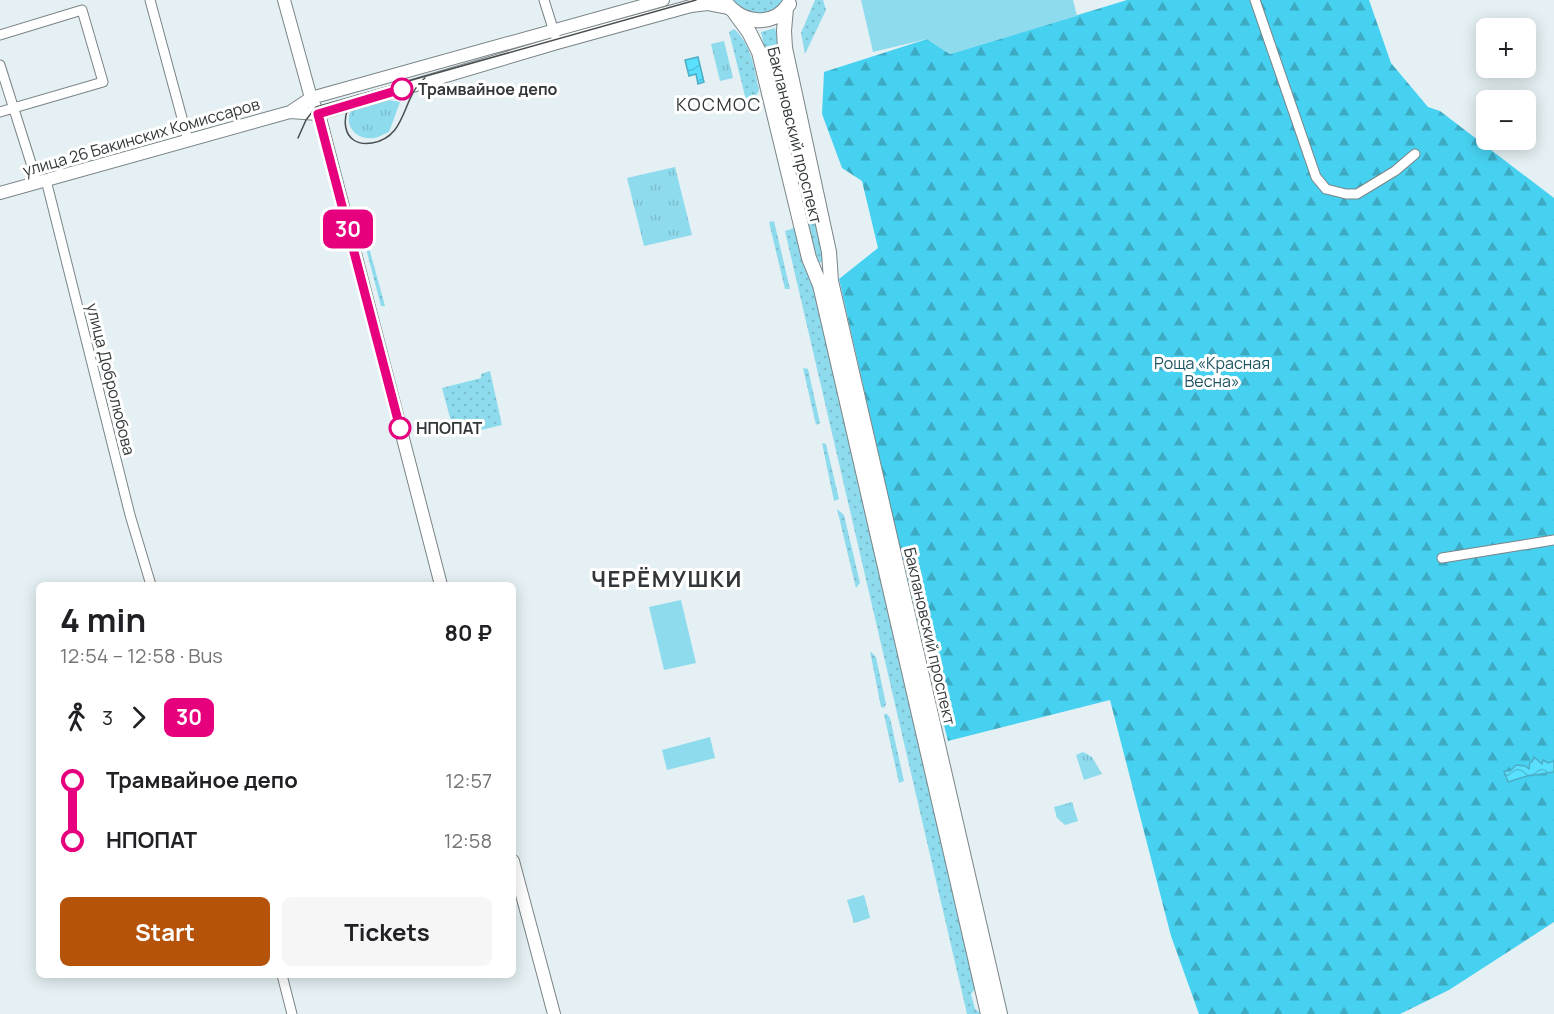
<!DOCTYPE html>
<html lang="en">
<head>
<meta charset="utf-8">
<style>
	body { margin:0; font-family:Manrope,sans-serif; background:#f6f6f6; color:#202124; height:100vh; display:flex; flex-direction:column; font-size:22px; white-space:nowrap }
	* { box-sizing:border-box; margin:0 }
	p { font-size:20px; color:#757577 }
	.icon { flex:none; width:33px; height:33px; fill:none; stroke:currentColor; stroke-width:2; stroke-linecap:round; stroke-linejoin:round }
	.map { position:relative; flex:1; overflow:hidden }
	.panel { position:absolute; left:36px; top:582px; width:480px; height:396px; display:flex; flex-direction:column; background:#fff; border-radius:9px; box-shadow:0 3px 15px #0003 }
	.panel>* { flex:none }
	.badge { padding:0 12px; border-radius:9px; font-size:21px; line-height:39px }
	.fabs { position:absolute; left:1476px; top:18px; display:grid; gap:12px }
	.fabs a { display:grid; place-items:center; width:60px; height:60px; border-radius:9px; background:#fff; box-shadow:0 3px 15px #0003; font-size:30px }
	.map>.badge { position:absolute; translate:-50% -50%; box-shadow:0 0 0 3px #fff }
	.legs { display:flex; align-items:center; gap:9px; height:66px; padding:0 24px; font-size:20px }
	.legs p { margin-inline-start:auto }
	.summary { display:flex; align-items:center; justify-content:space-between; height:102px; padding:0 24px }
	h1 { font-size:33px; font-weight:700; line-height:45px }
	.action { display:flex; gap:12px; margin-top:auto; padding:12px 24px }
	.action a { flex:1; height:69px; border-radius:9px; background:#b45309; color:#fff; font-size:24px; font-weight:700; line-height:69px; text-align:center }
	.action a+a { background:#f6f6f6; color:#202124 }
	ul { padding:0 24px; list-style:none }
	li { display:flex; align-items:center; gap:21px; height:60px; font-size:22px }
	li i { display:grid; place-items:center; width:9px; height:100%; margin:0 8px; background:currentColor }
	li i::after { content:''; width:15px; height:15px; margin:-8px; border:4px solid; border-radius:50%; background:#fff }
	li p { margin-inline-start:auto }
	li:first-child i { background:linear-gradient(#0000 50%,currentColor 0) }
	li:last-child i { background:linear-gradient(currentColor 50%,#0000 0) }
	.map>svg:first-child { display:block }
	.grass { fill:url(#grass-dots) }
	.forest { fill:url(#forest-firs) }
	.park { fill:url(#park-tufts) }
	.pitch { fill:#8edbee }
	.water { fill:url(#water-waves); stroke:#4eadc4; stroke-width:1.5 }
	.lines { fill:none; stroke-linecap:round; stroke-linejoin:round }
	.street-casing { stroke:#7a8487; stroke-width:11 }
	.secondary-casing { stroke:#7a8487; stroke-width:14 }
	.primary-casing { stroke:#7a8487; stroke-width:16 }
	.street { stroke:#fff; stroke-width:9 }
	.secondary { stroke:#fff; stroke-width:12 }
	.primary { stroke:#fff; stroke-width:14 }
	.tram { stroke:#494e50; stroke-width:1.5 }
	.line-1-casing { stroke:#fff; stroke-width:14 }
	.line-1 { stroke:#e6007e; stroke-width:9 }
	.stop-1-dot { fill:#fff; stroke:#e6007e; stroke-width:3 }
	.labels { text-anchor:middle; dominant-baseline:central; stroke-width:6; stroke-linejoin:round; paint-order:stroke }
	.stop-label { font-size:16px; font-weight:bold; fill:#333739; stroke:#fff; text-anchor:start }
	.street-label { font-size:16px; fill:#333739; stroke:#fff }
	.park-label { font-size:16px; fill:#1c5461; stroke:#fff }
	.neighbourhood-label { font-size:18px; letter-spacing:1.5px; fill:#333739; stroke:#fff }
	.district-label { font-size:22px; font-weight:bold; letter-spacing:1.5px; fill:#333739; stroke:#fff }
</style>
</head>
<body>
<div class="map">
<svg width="1554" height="1014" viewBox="0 0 1554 1014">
	<defs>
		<pattern id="grass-dots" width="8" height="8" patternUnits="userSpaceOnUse" patternTransform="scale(1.5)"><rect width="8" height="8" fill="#8edbee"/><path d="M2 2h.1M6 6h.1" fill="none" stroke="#7bbdcd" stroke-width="1.8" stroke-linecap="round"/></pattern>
		<pattern id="forest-firs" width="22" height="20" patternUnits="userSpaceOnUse" patternTransform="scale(1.5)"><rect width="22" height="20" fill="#47d1f0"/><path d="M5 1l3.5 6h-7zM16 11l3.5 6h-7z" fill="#3caac3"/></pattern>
		<pattern id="park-tufts" width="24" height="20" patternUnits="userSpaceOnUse" patternTransform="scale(1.5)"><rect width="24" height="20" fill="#8edbee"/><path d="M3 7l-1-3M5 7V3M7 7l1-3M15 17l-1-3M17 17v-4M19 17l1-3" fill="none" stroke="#7bbdcd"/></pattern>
		<pattern id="water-waves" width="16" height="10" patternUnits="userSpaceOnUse" patternTransform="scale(1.5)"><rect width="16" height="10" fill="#59e0ff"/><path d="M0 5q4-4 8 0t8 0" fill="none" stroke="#4ec1db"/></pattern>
	</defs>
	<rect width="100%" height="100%" fill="#e4f0f3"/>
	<!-- grass -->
	<path class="grass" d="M 728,0 L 786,0 L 774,12 L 752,17 Z
		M 815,0 L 823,0 L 826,10 L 805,54 L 801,33 Z
		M 775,28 L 826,257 L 825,260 L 819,263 L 816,262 L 800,204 L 761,32 Z
		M 734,29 C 752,45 754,68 759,90 L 755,98 L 746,100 L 729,32 Z
		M 774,221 L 790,289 L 785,289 L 769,222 Z
		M 797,227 L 814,283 L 976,988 L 971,994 L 975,1009 L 982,1014 L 967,1014 L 785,231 Z
		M 362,233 L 365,233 L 385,306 L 381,306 Z
		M 803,368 L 808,369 L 820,423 L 816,425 Z
		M 490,371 L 502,425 L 455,436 L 442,388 L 481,378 L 481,374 Z
		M 822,443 L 826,444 L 839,499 L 834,501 Z
		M 837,509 L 844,515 L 860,583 L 856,588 Z
		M 870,651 L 876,657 L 886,704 L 884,708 L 881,707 Z
		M 884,714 L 887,714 L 890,718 L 904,781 L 899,783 Z"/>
	<!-- forest -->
	<path class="forest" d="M 1127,0 L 1369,0 L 1391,63 L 1428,107 L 1440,111 L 1554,198 L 1554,922 L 1449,990 L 1400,1014 L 1199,1014 L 1171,936 L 1110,700 L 948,741 L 906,575 L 839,279 L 878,248 L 862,181 L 842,168 L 822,114 L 824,72 L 927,39 L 950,54 Z"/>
	<!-- park -->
	<path class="park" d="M 724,41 L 733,78 L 720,81 L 711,44 Z
		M 382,99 L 400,102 L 389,132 C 385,133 380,137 375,138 C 357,141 342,125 352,109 Z
		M 675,167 L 692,235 L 644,246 L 627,178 Z
		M 1083,752 L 1092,757 L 1102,774 L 1084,780 L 1076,755 Z
		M 1072,802 L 1078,821 L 1065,825 L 1057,818 L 1054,807 Z
		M 864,895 L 870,918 L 854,923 L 847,900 Z"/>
	<!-- pitch -->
	<path class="pitch" d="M 861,0 L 1073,0 L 1077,16 L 950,54 L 927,39 L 873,52 Z
		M 681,600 L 696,663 L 664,670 L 649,607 Z
		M 710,737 L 715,758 L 667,770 L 662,750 Z"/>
	<!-- water -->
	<path class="water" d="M 698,57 L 704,82 L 698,84 L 696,74 L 689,76 L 685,60 Z
		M 1534,757 L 1542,764 L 1543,760 L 1548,763 L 1554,761 L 1554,772 L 1527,776 L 1508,782 L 1504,771 L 1510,771 L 1516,765 L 1525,766 L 1529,769 L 1530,762 L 1532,762 Z"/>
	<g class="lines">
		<!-- street casing -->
		<g class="street-casing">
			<path id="street" d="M 150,0 L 188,140
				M 544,0 L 555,35
				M 1255,0 L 1316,177 L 1326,189 L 1346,194 L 1357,194 L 1395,171 L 1415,154
				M 0,35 L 82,10 L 103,82 L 0,112
				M 0,65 L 37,182
				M 46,180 L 130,515 L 151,585
				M 1442,558 L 1554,540
				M 282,975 L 292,1014"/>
		</g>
		<!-- secondary casing -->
		<g class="secondary-casing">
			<path id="secondary" d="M 284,0 L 311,98 L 320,118 L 441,585
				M 290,112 L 311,98 L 663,0
				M 0,193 L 290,112 L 318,114 L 557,43 L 691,6 L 708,4 L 729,8
				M 513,861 L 554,1014"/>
		</g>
		<!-- primary casing -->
		<g class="primary-casing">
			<path id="primary" d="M 724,0 C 738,23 773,29 789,4
				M 786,8 L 784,31 L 785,48 L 829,252 L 831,281 L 1000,1014
				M 735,13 L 749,32 L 759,52 L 809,258 L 820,285 L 988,1014"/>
		</g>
		<!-- street -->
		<use href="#street" class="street"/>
		<!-- secondary -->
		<use href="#secondary" class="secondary"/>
		<!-- primary -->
		<use href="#primary" class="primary"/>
		<!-- tram -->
		<path class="tram" d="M 357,95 C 339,112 340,148 372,143 C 408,137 401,97 425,78
			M 298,138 L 306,120 L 316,107 L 696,0"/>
	</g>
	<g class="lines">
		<!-- line-1 casing -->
		<g class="line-1-casing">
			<path id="line-1" d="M 400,428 L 318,114 L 402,89"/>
		</g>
		<!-- line-1 -->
		<use href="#line-1" class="line-1"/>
	</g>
	<!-- markers -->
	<g class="stop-1-dot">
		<circle cx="402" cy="89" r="10"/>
		<circle cx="400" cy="428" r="10"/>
	</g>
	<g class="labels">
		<!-- stop labels -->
		<g class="stop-label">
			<text x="418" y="89">Трамвайное депо</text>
			<text x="416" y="428">НПОПАТ</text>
		</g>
		<!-- street labels -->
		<g class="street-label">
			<text transform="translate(795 135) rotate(76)">Баклановский проспект</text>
			<text transform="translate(141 137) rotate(-16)">улица 26 Бакинских Комиссаров</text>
			<text transform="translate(111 379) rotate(76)">улица Добролюбова</text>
			<text transform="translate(930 636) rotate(77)">Баклановский проспект</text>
		</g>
		<!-- park labels -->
		<g class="park-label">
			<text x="1212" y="363">Роща «Красная<tspan x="1212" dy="18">Весна»</tspan></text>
		</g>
		<!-- neighbourhood labels -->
		<g class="neighbourhood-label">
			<text x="719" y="104">КОСМОС</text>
		</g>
		<!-- district labels -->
		<g class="district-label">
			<text x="667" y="579">ЧЕРЁМУШКИ</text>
		</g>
	</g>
</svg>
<div class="fabs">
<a>+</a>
<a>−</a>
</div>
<b class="badge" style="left:348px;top:229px;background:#e6007e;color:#fff">30</b>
<section class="panel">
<div class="summary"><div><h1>4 min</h1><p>12:54 – 12:58 · Bus</p></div><b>80 ₽</b></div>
<div class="legs"><svg class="icon" aria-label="walk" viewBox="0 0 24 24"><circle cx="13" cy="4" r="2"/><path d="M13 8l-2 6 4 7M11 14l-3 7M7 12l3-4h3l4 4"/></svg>3<svg class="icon" aria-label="forward" viewBox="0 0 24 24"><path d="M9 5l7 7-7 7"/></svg><b class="badge" style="background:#e6007e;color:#fff">30</b></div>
<ul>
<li><i style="color:#e6007e"></i><b>Трамвайное депо</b><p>12:57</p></li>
<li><i style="color:#e6007e"></i><b>НПОПАТ</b><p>12:58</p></li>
</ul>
<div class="action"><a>Start</a><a>Tickets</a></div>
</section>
</div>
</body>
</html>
